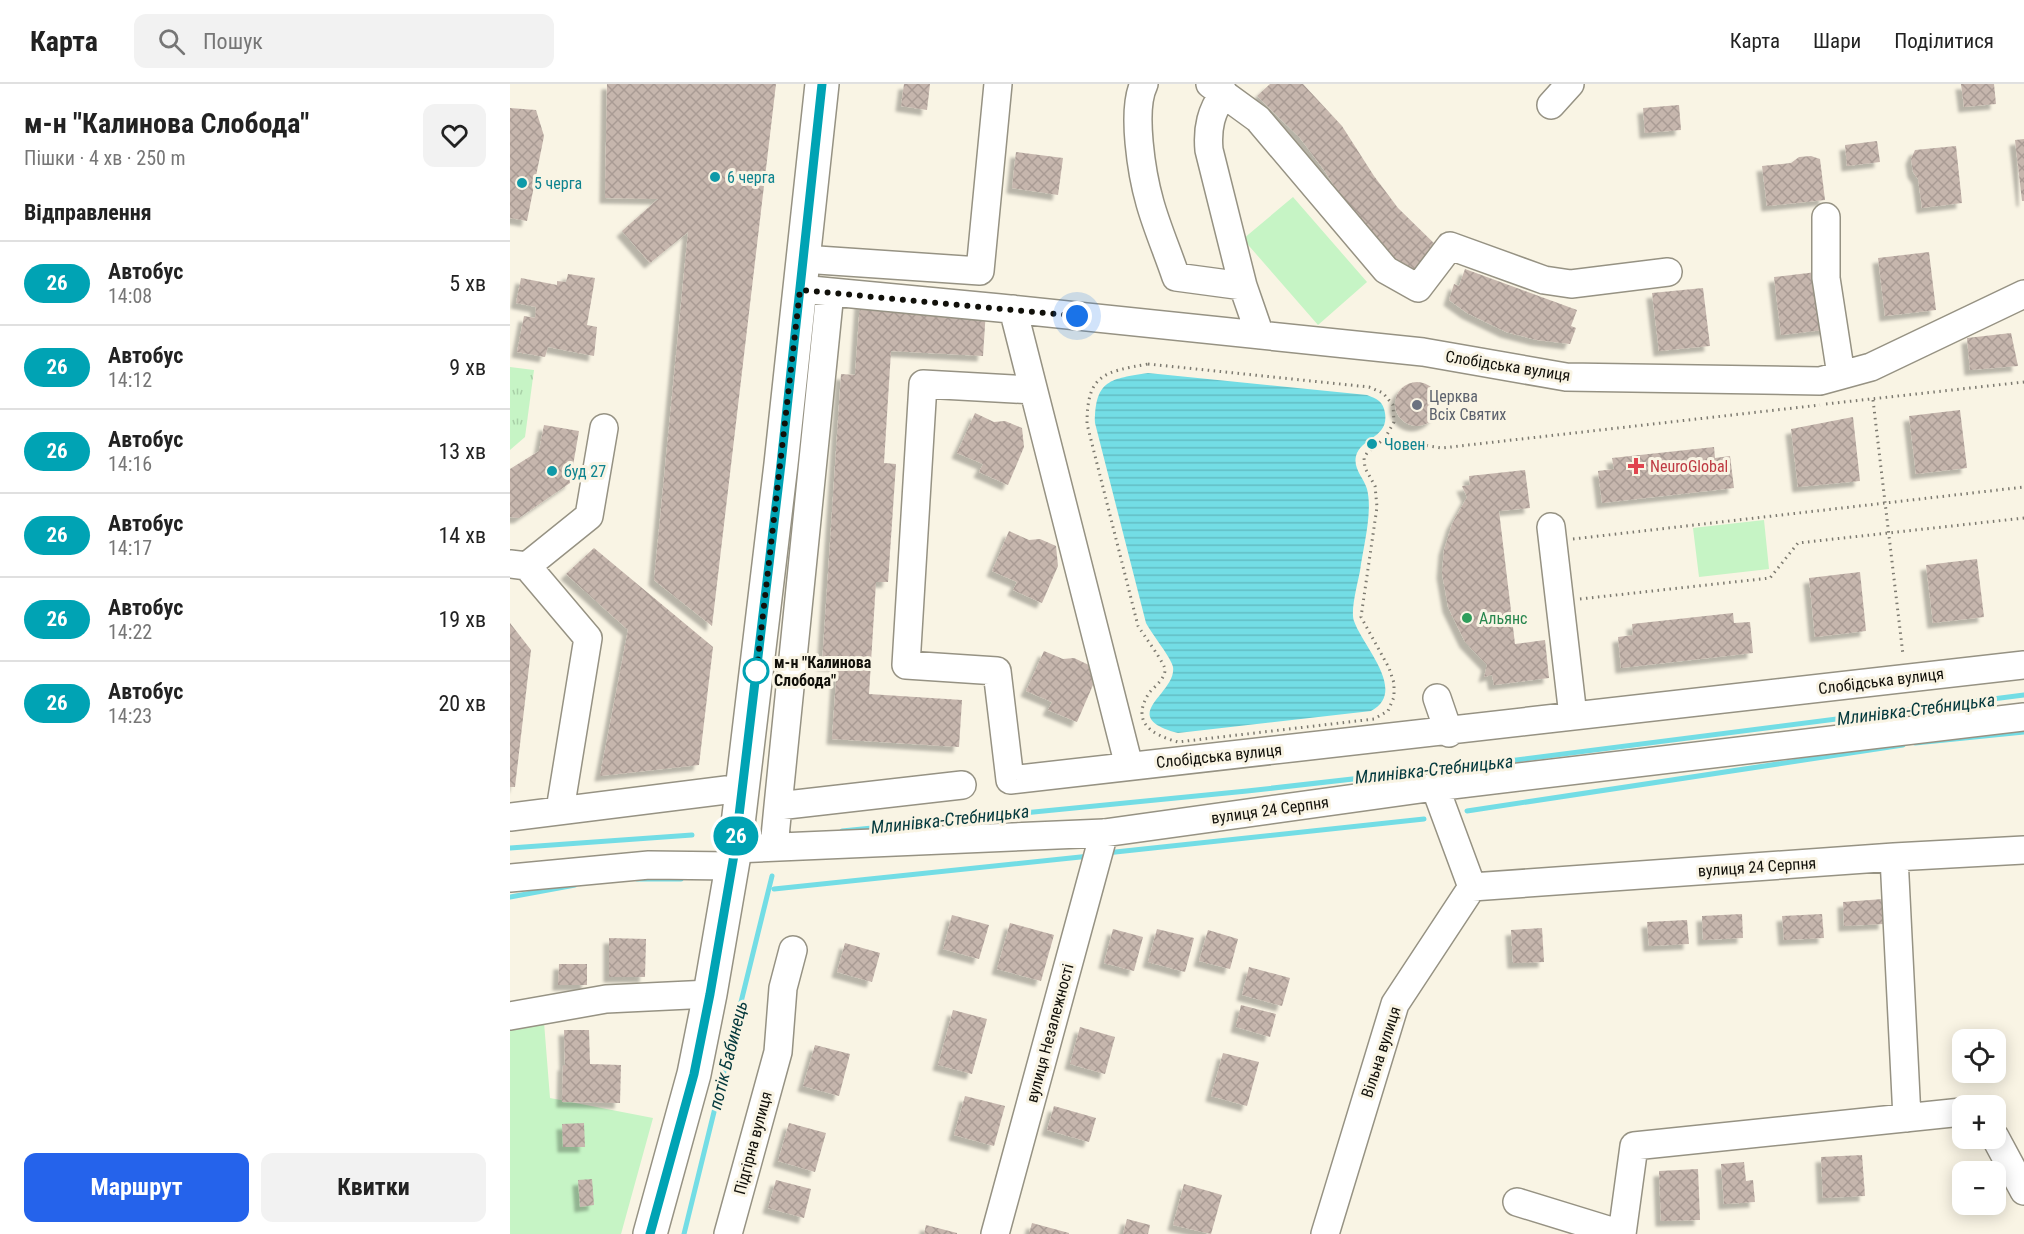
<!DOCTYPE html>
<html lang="uk">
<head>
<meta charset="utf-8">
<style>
	body { margin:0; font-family:"Roboto Condensed",sans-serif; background:#f2f2f2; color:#222; height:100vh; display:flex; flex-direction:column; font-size:22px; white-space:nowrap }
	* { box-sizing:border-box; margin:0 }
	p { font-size:20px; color:#767676 }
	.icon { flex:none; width:33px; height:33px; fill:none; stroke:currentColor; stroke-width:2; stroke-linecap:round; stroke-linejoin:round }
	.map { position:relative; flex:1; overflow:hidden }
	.panel { display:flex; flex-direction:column; background:#fff; width:510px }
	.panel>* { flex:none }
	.badge { padding:0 12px; border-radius:20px; font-size:21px; line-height:39px }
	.fabs { position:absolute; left:1442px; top:945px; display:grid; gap:12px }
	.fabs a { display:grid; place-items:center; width:54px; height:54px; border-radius:12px; background:#fff; box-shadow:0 3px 15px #0003; font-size:30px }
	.you { position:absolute; width:30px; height:30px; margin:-15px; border:4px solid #fff; border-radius:50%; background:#1a73e8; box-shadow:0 0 0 9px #1a73e833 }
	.map>.badge { position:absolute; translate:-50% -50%; box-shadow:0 0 0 3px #fff }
	h2 { padding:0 24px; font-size:22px; line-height:54px }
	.round { display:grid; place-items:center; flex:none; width:63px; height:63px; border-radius:12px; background:#f2f2f2 }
	.overview { display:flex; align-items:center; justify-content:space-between; height:102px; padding:0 24px }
	h1 { font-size:28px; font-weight:700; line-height:45px }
	.button { display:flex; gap:12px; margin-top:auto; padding:12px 24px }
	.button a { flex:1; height:69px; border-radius:12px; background:#2563eb; color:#fff; font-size:24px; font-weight:700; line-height:69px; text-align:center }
	.button a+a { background:#f2f2f2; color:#222 }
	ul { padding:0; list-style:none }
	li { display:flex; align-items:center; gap:18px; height:84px; padding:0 24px; border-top:2px solid #e0e0e0 }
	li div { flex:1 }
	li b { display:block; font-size:22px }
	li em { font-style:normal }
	li .badge { min-width:66px; font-weight:700; text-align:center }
	header { display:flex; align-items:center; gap:36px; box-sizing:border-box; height:84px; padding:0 30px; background:#fff; border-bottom:2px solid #e0e0e0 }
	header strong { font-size:28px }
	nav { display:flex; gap:33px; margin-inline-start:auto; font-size:21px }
	.search { width:420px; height:54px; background:#f2f2f2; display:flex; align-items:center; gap:15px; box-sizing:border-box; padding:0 21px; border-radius:12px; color:#767676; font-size:22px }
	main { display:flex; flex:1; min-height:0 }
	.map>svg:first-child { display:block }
	.green { fill:#c6f4c5 }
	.park { fill:url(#park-tufts) }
	.water { fill:url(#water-rules) }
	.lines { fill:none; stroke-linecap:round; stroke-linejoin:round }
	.stream { stroke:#73dde5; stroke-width:5 }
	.building { fill:url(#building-cross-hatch); filter:url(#shadow) }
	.minor-casing { stroke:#969283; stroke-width:30 }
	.major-casing { stroke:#969283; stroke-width:36 }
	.path { stroke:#7d7a70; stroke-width:3; stroke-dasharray:1.5 4.5; stroke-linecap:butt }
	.minor { stroke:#fff; stroke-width:27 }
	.major { stroke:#fff; stroke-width:33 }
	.line-casing { stroke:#fff; stroke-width:14 }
	.line { stroke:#00a3b4; stroke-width:9 }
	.walk { stroke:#11100a; stroke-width:6; stroke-dasharray:0 10.8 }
	.culture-dot { fill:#0f9aa8; stroke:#f9f4e4; stroke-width:2 }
	.worship-dot { fill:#6b7280; stroke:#f9f4e4; stroke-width:2 }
	.health-dot { fill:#e0444e; stroke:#f9f4e4; stroke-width:2 }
	.leisure-dot { fill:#2e9e5b; stroke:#f9f4e4; stroke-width:2 }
	.stop-dot { fill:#fff; stroke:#00a3b4; stroke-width:3 }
	.labels { text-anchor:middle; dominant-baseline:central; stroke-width:6; stroke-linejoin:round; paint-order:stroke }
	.culture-label { font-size:16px; fill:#0d838f; stroke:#f9f4e4; text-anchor:start }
	.street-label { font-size:16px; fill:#11100a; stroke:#f9f4e4 }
	.worship-label { font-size:16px; fill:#5b616d; stroke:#f9f4e4; text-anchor:start }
	.health-label { font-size:16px; fill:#be3a42; stroke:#f9f4e4; text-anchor:start }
	.leisure-label { font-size:16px; fill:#27864d; stroke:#f9f4e4; text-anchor:start }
	.stop-label { font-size:16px; font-weight:bold; fill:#11100a; stroke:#f9f4e4; text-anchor:start }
	.water-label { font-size:18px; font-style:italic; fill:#04393d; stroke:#f9f4e4 }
</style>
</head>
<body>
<header>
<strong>Карта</strong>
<div class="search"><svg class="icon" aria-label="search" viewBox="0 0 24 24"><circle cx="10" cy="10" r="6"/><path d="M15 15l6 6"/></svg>Пошук</div>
<nav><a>Карта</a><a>Шари</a><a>Поділитися</a></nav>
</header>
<main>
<section class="panel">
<div class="overview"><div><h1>м-н &quot;Калинова Слобода&quot;</h1><p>Пішки · 4 хв · 250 m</p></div><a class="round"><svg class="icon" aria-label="heart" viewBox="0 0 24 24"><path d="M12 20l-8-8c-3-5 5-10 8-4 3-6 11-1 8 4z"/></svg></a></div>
<h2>Відправлення</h2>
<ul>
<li><span class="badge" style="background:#00a3b4;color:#fff">26</span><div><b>Автобус</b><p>14:08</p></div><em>5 хв</em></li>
<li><span class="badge" style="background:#00a3b4;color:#fff">26</span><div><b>Автобус</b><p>14:12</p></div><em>9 хв</em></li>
<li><span class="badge" style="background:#00a3b4;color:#fff">26</span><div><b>Автобус</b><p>14:16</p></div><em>13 хв</em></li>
<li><span class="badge" style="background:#00a3b4;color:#fff">26</span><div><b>Автобус</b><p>14:17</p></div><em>14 хв</em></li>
<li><span class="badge" style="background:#00a3b4;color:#fff">26</span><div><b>Автобус</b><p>14:22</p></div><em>19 хв</em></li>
<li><span class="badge" style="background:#00a3b4;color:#fff">26</span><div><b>Автобус</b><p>14:23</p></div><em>20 хв</em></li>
</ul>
<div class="button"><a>Маршрут</a><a>Квитки</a></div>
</section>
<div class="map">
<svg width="1514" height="1150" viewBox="0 0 1514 1150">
	<defs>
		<pattern id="park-tufts" width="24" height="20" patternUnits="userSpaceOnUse" patternTransform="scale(1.5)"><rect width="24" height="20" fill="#c6f4c5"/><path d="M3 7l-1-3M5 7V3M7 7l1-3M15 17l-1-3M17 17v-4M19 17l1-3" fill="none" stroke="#a9d0a8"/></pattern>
		<pattern id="water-rules" width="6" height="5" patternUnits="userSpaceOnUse" patternTransform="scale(1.5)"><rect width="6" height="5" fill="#73dde5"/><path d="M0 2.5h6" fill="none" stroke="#62bdc3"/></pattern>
		<pattern id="building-cross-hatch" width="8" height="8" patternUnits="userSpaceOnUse" patternTransform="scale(1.5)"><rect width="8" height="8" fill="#c6b6ad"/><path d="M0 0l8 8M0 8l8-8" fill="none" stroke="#a99b94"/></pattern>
		<filter id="shadow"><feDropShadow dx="-5.5" dy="5.5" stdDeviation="1.5" flood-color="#0004"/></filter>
	</defs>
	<rect width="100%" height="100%" fill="#f9f4e4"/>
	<!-- green -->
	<path class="green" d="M 783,113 L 857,198 L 808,241 L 733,155 Z
		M 1254,436 L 1259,485 L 1189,493 L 1183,444 Z
		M 34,938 L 40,1014 L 143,1034 L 111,1150 L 0,1150 L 0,945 Z"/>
	<!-- park -->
	<path class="park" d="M 0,283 L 24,286 L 15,353 L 0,366 Z"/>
	<!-- water -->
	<path class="water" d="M 638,289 L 857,311 C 867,315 873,317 875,329 C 879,354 851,353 846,372 C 843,385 854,394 857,405 C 863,428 853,464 850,487 C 848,498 840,527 844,537 C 853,563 898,607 861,627 L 668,649 C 605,632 667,610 663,583 C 662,575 642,550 636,539 L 585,339 C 585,295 601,295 638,289 Z"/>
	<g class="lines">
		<!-- stream -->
		<path class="stream" d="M 1405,659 L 1514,648
			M 957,727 L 1393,661
			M 332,747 L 737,707 L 975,680 L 1514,611
			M 0,764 L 182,751
			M 596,769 L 914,735
			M 127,795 L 171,795
			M 264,805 L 580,772
			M 0,813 L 65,801
			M 174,1150 L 262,792"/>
	</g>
	<!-- building -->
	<path class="building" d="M 97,0 L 266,0 L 202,542 L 144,496 L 178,148 L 140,179 L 112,147 L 148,115 L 95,114 Z
		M 394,0 L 420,0 L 417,26 L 391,22 Z
		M 760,0 L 793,0 L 832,42 L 864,92 L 888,124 L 931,166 L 901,193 L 886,180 L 835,119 L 814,86 L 790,54 L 747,12 Z
		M 1451,0 L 1484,0 L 1486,20 L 1454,23 Z
		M 1169,21 L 1171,46 L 1135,49 L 1133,24 Z
		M 0,24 L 26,26 L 34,52 L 17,137 L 0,134 Z
		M 1514,55 L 1514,117 L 1512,117 L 1505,56 Z
		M 1367,57 L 1370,78 L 1337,82 L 1335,61 Z
		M 1446,62 L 1452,119 L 1412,124 L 1408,95 L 1403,88 L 1401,75 L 1405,66 Z
		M 506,68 L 553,74 L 548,111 L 502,104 Z
		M 1301,72 L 1310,75 L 1315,116 L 1257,122 L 1252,82 L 1281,79 L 1289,73 Z
		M 1419,168 L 1426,226 L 1375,232 L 1368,174 Z
		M 955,185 L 1067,226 L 1061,242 L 1066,244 L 1060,260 L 1027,256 L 996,248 L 957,229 L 939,216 L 944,200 L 949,202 Z
		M 1315,187 L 1322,245 L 1271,251 L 1264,193 Z
		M 58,190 L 85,194 L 77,241 L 87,243 L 84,272 L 38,263 L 35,273 L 7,268 L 14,232 L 25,234 L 26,223 L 6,219 L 11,194 L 47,201 L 47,197 L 56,198 Z
		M 1193,204 L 1200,262 L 1149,267 L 1142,209 Z
		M 350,218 L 476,226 L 473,272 L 381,267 L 374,379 L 386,380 L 378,498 L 366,498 L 359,610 L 452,616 L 449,663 L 322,655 L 327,582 L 312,581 L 331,290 L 345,291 Z
		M 1501,249 L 1508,282 L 1460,286 L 1457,254 Z
		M885 320a22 22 0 1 1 44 0a22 22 0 1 1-44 0Z
		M 1450,326 L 1457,384 L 1406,390 L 1399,332 Z
		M 465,329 L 484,338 L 495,337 L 512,344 L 514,363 L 498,401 L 469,388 L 473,380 L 447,369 Z
		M 1343,333 L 1350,397 L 1288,403 L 1281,345 Z
		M 34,341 L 69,347 L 60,399 L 9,434 L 0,433 L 0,385 L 29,367 Z
		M 1204,363 L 1205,374 L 1220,372 L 1224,404 L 1092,419 L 1088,387 L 1104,385 L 1102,374 Z
		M 1015,386 L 1020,424 L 989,427 L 1005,560 L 1035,556 L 1039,594 L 984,601 L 982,591 L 974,593 L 977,581 L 955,558 L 938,523 L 932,489 L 934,466 L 942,440 L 957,413 L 952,402 L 960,401 L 959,392 Z
		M 499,447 L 519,456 L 530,455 L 546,462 L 548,482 L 532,519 L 503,506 L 507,498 L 482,487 Z
		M 84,464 L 203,563 L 189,681 L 90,692 L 118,546 L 56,490 Z
		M 1467,475 L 1474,533 L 1423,539 L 1416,481 Z
		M 1350,488 L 1356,547 L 1305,553 L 1299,494 Z
		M 1223,529 L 1224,539 L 1240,538 L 1243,569 L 1111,584 L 1108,553 L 1123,551 L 1122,540 Z
		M 0,539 L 21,566 L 5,703 L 0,703 Z
		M 534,567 L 553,575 L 564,574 L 581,582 L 583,601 L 567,638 L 538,626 L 542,618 L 516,607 Z
		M 1373,815 L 1374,840 L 1334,842 L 1333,818 Z
		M 1232,830 L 1233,854 L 1193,856 L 1192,832 Z
		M 1312,830 L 1314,854 L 1274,856 L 1272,832 Z
		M 442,831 L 479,841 L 469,875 L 433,865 Z
		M 1177,836 L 1179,860 L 1139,862 L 1137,838 Z
		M 500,839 L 544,851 L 531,897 L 487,885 Z
		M 1032,844 L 1034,878 L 1003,879 L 1001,846 Z
		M 603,845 L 633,853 L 624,887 L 594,879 Z
		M 647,845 L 684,854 L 675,888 L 638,878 Z
		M 698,846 L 728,855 L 720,885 L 689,877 Z
		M 99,854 L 136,855 L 135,893 L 99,893 Z
		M 335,859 L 370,869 L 362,898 L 327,888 Z
		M 49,880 L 77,880 L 77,901 L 48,901 Z
		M 739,883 L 780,894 L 772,922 L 732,911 Z
		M 731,921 L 766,930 L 760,953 L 726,943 Z
		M 443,926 L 477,935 L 462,990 L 428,981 Z
		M 570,943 L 605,953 L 595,990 L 560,980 Z
		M 54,946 L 79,946 L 80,980 L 111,981 L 110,1019 L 52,1018 L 53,981 L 55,981 Z
		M 305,961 L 340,970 L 329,1012 L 293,1002 Z
		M 713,969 L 749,978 L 737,1022 L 701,1012 Z
		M 455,1012 L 495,1022 L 484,1062 L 444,1051 Z
		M 544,1022 L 586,1034 L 579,1058 L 537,1046 Z
		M 74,1039 L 75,1063 L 53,1063 L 52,1040 Z
		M 279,1039 L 316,1049 L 305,1088 L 268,1077 Z
		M 1352,1071 L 1355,1112 L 1313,1114 L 1311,1073 Z
		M 1234,1078 L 1236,1097 L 1243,1096 L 1245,1118 L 1214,1120 L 1211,1080 Z
		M 1188,1085 L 1190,1136 L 1151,1137 L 1149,1087 Z
		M 82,1095 L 84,1121 L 70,1123 L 68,1096 Z
		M 266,1096 L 301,1105 L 294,1134 L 258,1124 Z
		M 674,1100 L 712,1111 L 701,1150 L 663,1141 Z
		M 617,1135 L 640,1141 L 638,1150 L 613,1150 Z
		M 522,1139 L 559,1149 L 559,1150 L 519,1150 Z
		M 416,1141 L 447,1149 L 447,1150 L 414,1150 Z"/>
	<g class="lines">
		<!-- minor casing -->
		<g class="minor-casing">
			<path id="minor" d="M 634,0 C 621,26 632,91 640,119 C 647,144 658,169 666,193 L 733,202
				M 700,0 L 748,35 L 876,186 L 908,204 L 940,162 L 1034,196 L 1061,200 L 1158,188
				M 714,9 C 701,27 697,44 699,66 L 733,202 L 750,251
				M 1041,21 L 1060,0
				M 1316,133 L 1316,194 L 1331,291
				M 293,175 L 470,187 L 488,0
				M 290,205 L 490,224 L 913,268 L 1056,293 L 1310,297 L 1361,283 L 1514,210
				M 503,225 L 619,682
				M 523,306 L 413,300 L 396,581 L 487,587 L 500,696 L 1514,581
				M 1041,443 L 1063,632
				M 0,480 L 17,482 L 78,554 L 50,726
				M 17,482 L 79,432 L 94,344
				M 927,614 L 939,649
				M 925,703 L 1514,633
				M 268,722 L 320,208
				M 0,733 L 216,706
				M 264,763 L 268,722 L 452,701
				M 225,765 L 594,749 L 925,703 L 962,803 L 1384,773 L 1514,766
				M 1384,773 L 1397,1034
				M 0,794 L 139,781 L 222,782
				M 0,932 L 96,915 L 200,910
				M 1485,1053 L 1514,1107
				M 1007,1118 L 1111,1150
				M 218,1150 L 268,968 L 273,904 L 283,866
				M 485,1150 L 594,749
				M 815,1150 L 885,920 L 962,803
				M 1112,1150 L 1124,1062 L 1452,1028"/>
		</g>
		<!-- major casing -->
		<g class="major-casing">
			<path id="major" d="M 140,1150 L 184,990 L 200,910 L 225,765 L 271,380 L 312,0"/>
		</g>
		<!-- path -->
		<path class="path" d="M 638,280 L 859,303 L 873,309 L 883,321 L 884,338 L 875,354 L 857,369 L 854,374 L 855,384 L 865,402 L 867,423 L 851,533 L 879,584 L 884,599 L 884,613 L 878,627 L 864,635 L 668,658 C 643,651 620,639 639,609 C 644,603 655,595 655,586 C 656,581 633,550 628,542 L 577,340 C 577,290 594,288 638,280 Z
			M 1363,316 L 1393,571
			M 1316,320 L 1514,298
			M 875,355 L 932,364 L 1310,321
			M 1063,455 L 1514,403
			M 1070,515 L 1260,494 L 1288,459 L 1514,434"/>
		<!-- minor -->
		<use href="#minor" class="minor"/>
		<!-- major -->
		<use href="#major" class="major"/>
	</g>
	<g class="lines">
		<!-- line casing -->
		<g class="line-casing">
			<path id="line" d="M 140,1150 L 184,990 L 200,910 L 225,765 L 271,380 L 312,0"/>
		</g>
		<!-- line -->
		<use href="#line" class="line"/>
		<!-- walk -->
		<path class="walk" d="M 246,587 L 246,592 L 290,206 L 567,232"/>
	</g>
	<!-- markers -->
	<g class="culture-dot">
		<circle cx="205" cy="93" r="6"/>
		<circle cx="12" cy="99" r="6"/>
		<circle cx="862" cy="360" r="6"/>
		<circle cx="42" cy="387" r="6"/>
	</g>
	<circle class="worship-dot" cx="907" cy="321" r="6"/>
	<path class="health-dot" d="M1123 373h6v6h6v6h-6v6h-6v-6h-6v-6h6z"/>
	<circle class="leisure-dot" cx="957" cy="534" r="6"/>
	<circle class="stop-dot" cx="246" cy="587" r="12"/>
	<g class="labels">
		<!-- culture labels -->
		<g class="culture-label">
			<text x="217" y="93">6 черга</text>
			<text x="24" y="99">5 черга</text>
			<text x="874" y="360">Човен</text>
			<text x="54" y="387">буд 27</text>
		</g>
		<!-- street labels -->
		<g class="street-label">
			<text transform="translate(998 282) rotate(9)">Слобідська вулиця</text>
			<text transform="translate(1371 597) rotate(-7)">Слобідська вулиця</text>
			<text transform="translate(709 672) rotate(-6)">Слобідська вулиця</text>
			<text transform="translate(760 726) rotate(-8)">вулиця 24 Серпня</text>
			<text transform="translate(1247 783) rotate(-4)">вулиця 24 Серпня</text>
			<text transform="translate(540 949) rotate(-75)">вулиця Незалежності</text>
			<text transform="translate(871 968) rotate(-72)">Вільна вулиця</text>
			<text transform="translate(243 1059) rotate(-75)">Підгірна вулиця</text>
		</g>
		<!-- worship labels -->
		<g class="worship-label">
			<text x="919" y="312">Церква<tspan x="919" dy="18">Всіх Святих</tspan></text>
		</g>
		<!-- health labels -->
		<g class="health-label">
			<text x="1140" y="382">NeuroGlobal</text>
		</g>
		<!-- leisure labels -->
		<g class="leisure-label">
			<text x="969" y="534">Альянс</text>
		</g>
		<!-- stop labels -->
		<g class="stop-label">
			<text x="264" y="578">м-н "Калинова<tspan x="264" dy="18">Слобода"</tspan></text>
		</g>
		<!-- water labels -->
		<g class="water-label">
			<text transform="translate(1406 625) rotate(-7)">Млинівка-Стебницька</text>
			<text transform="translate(924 685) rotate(-6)">Млинівка-Стебницька</text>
			<text transform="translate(440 735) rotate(-6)">Млинівка-Стебницька</text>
			<text transform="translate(218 971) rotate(-76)">потік Бабинець</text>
		</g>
	</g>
</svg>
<div class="fabs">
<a><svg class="icon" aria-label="locate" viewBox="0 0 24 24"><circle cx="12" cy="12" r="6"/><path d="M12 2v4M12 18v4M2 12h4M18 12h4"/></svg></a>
<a>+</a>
<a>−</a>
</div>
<div class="you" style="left:567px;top:232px"></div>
<b class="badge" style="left:226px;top:752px;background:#00a3b4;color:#fff">26</b>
</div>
</main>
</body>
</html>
